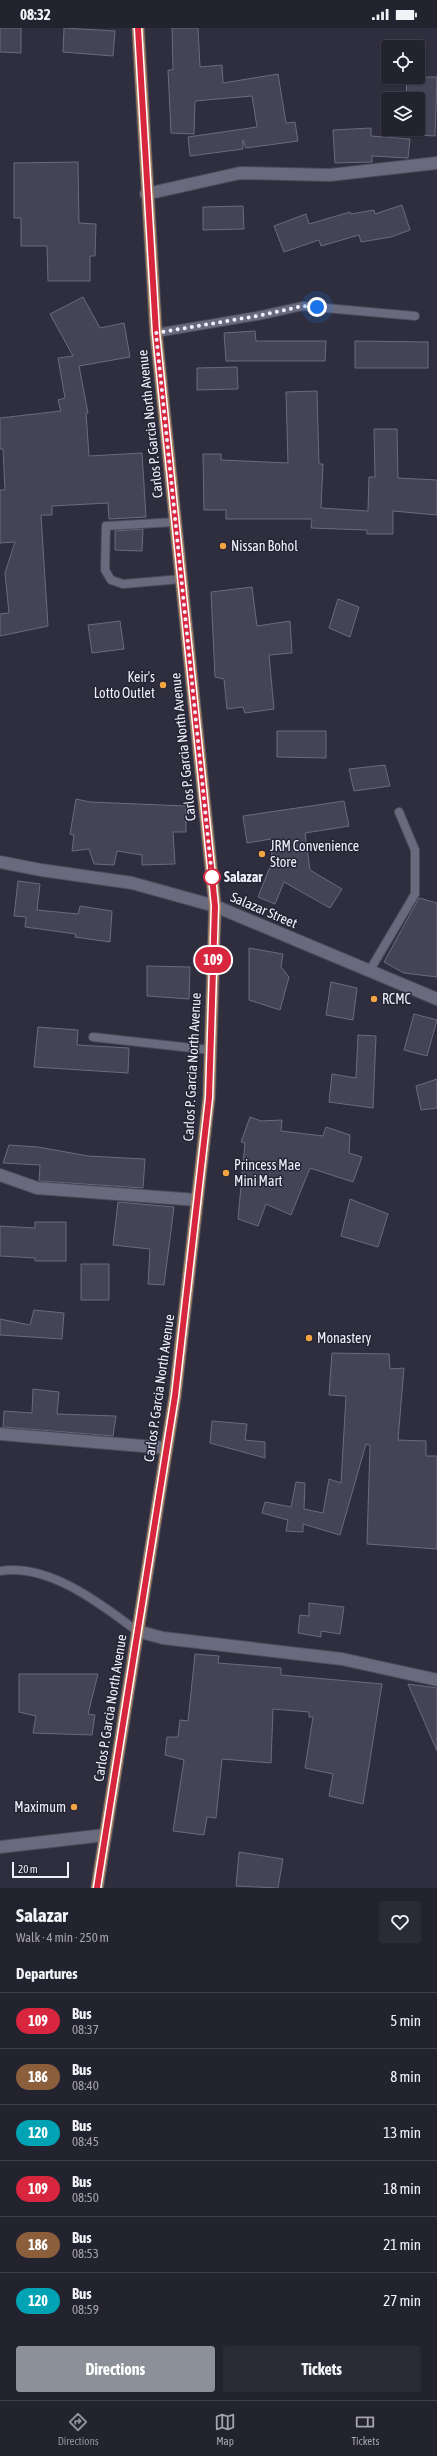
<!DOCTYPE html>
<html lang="en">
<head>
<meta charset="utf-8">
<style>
	body { margin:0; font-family:"Asap Condensed",sans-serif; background:#2b2a37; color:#f1f3f6; height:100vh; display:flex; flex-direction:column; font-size:15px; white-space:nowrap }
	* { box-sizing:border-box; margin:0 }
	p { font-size:13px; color:#a3a4aa }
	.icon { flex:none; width:22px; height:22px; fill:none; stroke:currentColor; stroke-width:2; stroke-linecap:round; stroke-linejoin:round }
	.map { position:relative; height:1860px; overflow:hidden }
	.details { display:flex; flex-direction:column; background:#23222f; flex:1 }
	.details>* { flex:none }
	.badge { padding:0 8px; border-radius:13px; font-size:14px; line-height:26px }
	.controls { position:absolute; left:381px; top:12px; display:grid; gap:8px }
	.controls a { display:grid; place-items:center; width:44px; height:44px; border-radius:4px; background:#23222f; box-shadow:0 1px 3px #0004,0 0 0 1px #403f4b; font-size:20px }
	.scale { position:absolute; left:12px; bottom:10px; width:57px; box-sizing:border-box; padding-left:4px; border:2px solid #f0f0fc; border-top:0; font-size:11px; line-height:14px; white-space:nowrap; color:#f0f0fc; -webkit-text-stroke:3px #252435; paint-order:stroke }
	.you { position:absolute; width:20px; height:20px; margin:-10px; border:3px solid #fff; border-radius:50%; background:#1a73e8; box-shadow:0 0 0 6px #1a73e833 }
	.map>.badge { position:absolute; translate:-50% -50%; box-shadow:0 0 0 2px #fff }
	h2 { padding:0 16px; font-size:15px; line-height:36px }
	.round { display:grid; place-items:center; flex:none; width:42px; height:42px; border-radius:4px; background:#2b2a37 }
	.overview { display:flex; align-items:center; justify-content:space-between; height:68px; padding:0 16px }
	h1 { font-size:19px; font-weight:700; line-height:30px }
	.button { display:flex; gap:8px; margin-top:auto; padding:8px 16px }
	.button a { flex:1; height:46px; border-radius:4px; background:#8c9099; color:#fff; font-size:16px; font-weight:700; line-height:46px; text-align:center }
	.button a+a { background:#2b2a37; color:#f1f3f6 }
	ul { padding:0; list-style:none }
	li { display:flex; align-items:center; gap:12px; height:56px; padding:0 16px; border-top:1px solid #403f4b }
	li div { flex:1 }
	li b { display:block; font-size:15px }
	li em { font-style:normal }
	li .badge { min-width:44px; font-weight:700; text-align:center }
	.status { display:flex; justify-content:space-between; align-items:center; height:28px; padding:0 20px; background:#23222f; direction:ltr }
	.status svg { height:11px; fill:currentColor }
	.tab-bar { display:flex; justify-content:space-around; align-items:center; height:56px; border-top:1px solid #403f4b; background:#23222f; font-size:11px; color:#a3a4aa }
	.tab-bar a { display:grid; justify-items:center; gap:2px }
	.tab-bar .active { color:#8c9099 }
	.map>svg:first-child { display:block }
	.building { fill:#454457; stroke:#6b6b7e }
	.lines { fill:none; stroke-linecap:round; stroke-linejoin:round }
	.service-casing { stroke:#4b4a59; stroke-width:10 }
	.minor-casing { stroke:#4b4a59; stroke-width:14 }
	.tertiary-casing { stroke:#4b4a59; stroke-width:14 }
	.primary-casing { stroke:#4b4a59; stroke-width:14 }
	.service { stroke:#6a6a7e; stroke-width:8 }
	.minor { stroke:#6a6a7e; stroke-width:12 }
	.tertiary { stroke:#6a6a7e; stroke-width:12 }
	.primary { stroke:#a5815f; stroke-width:12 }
	.line-casing { stroke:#fff; stroke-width:9 }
	.line { stroke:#d7263d; stroke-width:6 }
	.walk { stroke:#f0f0fc; stroke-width:4; stroke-dasharray:0 7.2 }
	.poi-dot { fill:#f2a542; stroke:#252435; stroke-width:1.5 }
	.stop-dot { fill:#fff; stroke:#d7263d; stroke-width:2 }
	.labels { text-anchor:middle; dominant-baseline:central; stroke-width:3; stroke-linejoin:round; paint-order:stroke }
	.street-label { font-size:14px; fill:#f0f0fc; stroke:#252435 }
	.poi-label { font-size:14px; fill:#f0f0fc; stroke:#252435; text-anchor:start }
	.stop-label { font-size:14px; font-weight:bold; fill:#f0f0fc; stroke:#252435; text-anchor:start }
</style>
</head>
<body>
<div class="status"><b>08:32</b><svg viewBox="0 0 49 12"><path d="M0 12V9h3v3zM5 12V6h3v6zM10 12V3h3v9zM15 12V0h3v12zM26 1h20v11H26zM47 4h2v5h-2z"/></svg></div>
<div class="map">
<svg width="437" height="1860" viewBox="0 0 437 1860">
	<rect width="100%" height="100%" fill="#2f2e3f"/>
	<!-- building -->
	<path class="building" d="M 0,0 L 21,0 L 21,25 L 0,24 Z
		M 64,0 L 115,3 L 113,28 L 63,24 Z
		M 172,0 L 198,0 L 200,39 L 222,37 L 223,55 L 278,46 L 286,95 L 295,94 L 298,113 L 246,120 L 243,112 L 243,121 L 190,128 L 188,109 L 257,99 L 252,68 L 195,73 L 194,106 L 171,105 L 168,42 L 173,42 Z
		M 407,49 L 437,49 L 435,108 L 418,107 L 418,71 L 406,71 Z
		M 371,100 L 371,108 L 410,111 L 408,130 L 372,128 L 372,134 L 335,135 L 333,102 Z
		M 78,134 L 79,195 L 96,196 L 95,228 L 90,228 L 90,253 L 48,253 L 47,218 L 21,218 L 21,190 L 14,190 L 14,135 Z
		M 402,177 L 410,202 L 391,209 L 361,214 L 359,207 L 321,218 L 319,212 L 284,224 L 274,198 L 306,186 L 309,196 L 350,184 L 351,186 L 374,182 L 375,186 Z
		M 243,178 L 244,201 L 203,202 L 203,179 Z
		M 83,269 L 100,300 L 124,295 L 130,329 L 79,338 L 88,385 L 86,385 L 89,428 L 142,425 L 146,489 L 109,491 L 108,475 L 52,478 L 52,487 L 41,487 L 48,598 L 0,608 L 0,586 L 9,585 L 5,545 L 15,514 L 0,515 L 0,462 L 5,462 L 3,421 L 0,421 L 0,390 L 61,383 L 58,372 L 65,370 L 58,330 L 73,328 L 50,286 Z
		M 255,303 L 256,313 L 326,313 L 325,333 L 226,333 L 224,305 Z
		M 355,313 L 428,314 L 428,340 L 355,340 Z
		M 237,339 L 238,361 L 197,362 L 197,340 Z
		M 317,363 L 319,436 L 323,436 L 321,480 L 368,483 L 369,449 L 375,449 L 374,401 L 397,401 L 398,450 L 437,452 L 437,487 L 393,483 L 393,506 L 367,506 L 367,502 L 311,500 L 312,491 L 226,491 L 226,482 L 204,482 L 203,426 L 221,426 L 221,432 L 288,435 L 286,364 Z
		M 143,501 L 142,523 L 115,522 L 115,503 Z
		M 252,559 L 257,598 L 290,593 L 292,625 L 269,627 L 274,681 L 245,685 L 243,679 L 227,681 L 224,651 L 215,649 L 211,564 Z
		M 338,571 L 359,579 L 350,609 L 329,600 Z
		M 120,593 L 124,621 L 92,625 L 88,597 Z
		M 277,703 L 326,703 L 326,730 L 277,729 Z
		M 385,737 L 390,758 L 354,763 L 349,741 Z
		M 76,771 L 90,774 L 186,778 L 186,804 L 173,804 L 175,836 L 142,837 L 142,827 L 117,823 L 114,837 L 94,836 L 89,821 L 72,823 L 74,807 L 70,806 Z
		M 344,773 L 349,798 L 305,805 L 310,842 L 342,861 L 330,880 L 284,854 L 275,876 L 258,869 L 272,834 L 271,811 L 247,815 L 243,788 Z
		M 18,853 L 40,856 L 37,882 L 78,886 L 80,878 L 112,883 L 110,914 L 75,909 L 76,906 L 25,899 L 26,889 L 14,888 Z
		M 419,870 L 437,875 L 437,949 L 404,945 L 384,934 Z
		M 249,920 L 283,926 L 281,939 L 289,949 L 280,982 L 249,972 Z
		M 147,938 L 190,939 L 189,971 L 147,968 Z
		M 331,954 L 357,960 L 353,992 L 326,987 Z
		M 414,986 L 437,992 L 427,1028 L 404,1022 Z
		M 38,999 L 78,1002 L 77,1017 L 129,1020 L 128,1045 L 34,1039 Z
		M 358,1007 L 376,1008 L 373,1080 L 329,1074 L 332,1046 L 356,1050 Z
		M 437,1051 L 437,1080 L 421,1082 L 416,1058 Z
		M 250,1089 L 261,1093 L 282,1092 L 281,1103 L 323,1108 L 326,1099 L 350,1107 L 349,1125 L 362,1129 L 353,1154 L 310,1140 L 291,1187 L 266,1176 L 258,1198 L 238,1191 L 245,1115 L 241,1114 Z
		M 9,1117 L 38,1119 L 88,1128 L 145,1131 L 143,1160 L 39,1153 L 40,1137 L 3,1135 Z
		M 350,1171 L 388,1186 L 378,1219 L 341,1208 Z
		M 118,1174 L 174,1179 L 164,1257 L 148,1256 L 150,1221 L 113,1217 Z
		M 35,1194 L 66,1194 L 66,1233 L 35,1233 L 35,1230 L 0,1228 L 0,1198 L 35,1200 Z
		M 81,1236 L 109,1236 L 109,1272 L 81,1272 Z
		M 34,1282 L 64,1285 L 62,1311 L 0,1307 L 0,1291 L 30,1297 Z
		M 332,1325 L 389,1326 L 390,1341 L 404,1340 L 398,1412 L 426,1413 L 426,1428 L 437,1428 L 437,1521 L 367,1516 L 370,1417 L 366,1416 L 340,1507 L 303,1496 L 303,1504 L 286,1503 L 288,1492 L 262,1485 L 265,1474 L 291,1479 L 296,1454 L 305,1455 L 304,1481 L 323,1485 L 329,1451 L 341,1455 L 346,1368 L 329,1367 Z
		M 33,1361 L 59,1364 L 57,1386 L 116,1388 L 113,1408 L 3,1399 L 4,1383 L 32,1385 Z
		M 212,1393 L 247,1396 L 245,1412 L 265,1414 L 265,1430 L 210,1415 Z
		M 309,1575 L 344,1579 L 340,1606 L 321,1603 L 321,1609 L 298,1605 L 300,1587 L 309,1588 Z
		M 195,1626 L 219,1628 L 218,1635 L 281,1640 L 281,1647 L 382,1656 L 363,1776 L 329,1768 L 333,1746 L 305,1740 L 313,1689 L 309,1689 L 309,1684 L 273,1681 L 271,1735 L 222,1731 L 216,1790 L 207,1789 L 204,1807 L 173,1803 L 184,1732 L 165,1727 L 167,1709 L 178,1709 L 180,1692 L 188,1693 Z
		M 19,1646 L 98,1646 L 88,1686 L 95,1687 L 92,1707 L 33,1705 L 36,1688 L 19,1684 Z
		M 408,1656 L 437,1660 L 437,1723 Z
		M 239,1824 L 283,1831 L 278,1860 L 236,1858 Z"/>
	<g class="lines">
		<!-- service casing -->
		<g class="service-casing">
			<path id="service" d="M 156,305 L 257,288 L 303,278 L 415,288
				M 175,494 L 106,498 L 105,542 L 111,552 L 123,556 L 181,551
				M 370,942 L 415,866 L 415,822 L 399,784
				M 93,1009 L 210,1022
				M 0,1543 C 48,1535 100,1575 137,1603"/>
		</g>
		<!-- minor casing -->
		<g class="minor-casing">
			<path id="minor" d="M 146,166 L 240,145 L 330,147 L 437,135
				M 0,1147 L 37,1160 L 197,1172
				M 0,1406 L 166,1420
				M 137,1603 L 163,1610 L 342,1631 L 437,1652
				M 0,1819 L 105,1807"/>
		</g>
		<!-- tertiary casing -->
		<g class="tertiary-casing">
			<path id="tertiary" d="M 0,834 L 41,842 L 132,855 L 215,878 L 437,971"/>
		</g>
		<!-- primary casing -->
		<g class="primary-casing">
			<path id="primary" d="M 97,1860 L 175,1368 L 209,1069 L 215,878 L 156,305 L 138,0"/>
		</g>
		<!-- service -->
		<use href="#service" class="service"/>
		<!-- minor -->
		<use href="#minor" class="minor"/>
		<!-- tertiary -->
		<use href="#tertiary" class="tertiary"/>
		<!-- primary -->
		<use href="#primary" class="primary"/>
	</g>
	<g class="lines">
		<!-- line casing -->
		<g class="line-casing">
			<path id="line" d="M 97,1860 L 175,1368 L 209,1070 L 215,878 L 156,305 L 138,0"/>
		</g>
		<!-- line -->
		<use href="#line" class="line"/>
		<!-- walk -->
		<path class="walk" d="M 212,849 L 156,305 L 257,288 L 303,278 L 317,279"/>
	</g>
	<!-- markers -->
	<g class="poi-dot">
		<circle cx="223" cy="518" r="4"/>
		<circle cx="163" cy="657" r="4"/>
		<circle cx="262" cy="826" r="4"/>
		<circle cx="374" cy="971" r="4"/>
		<circle cx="226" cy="1145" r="4"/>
		<circle cx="309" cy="1310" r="4"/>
		<circle cx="74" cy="1779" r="4"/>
	</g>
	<circle class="stop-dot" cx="212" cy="849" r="8"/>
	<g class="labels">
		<!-- street labels -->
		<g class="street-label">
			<text transform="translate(150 396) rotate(-96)">Carlos P. Garcia North Avenue</text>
			<text transform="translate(183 719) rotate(-96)">Carlos P. Garcia North Avenue</text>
			<text transform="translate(264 882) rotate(23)">Salazar Street</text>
			<text transform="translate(192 1039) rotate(-87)">Carlos P. Garcia North Avenue</text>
			<text transform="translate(159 1360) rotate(-82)">Carlos P. Garcia North Avenue</text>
			<text transform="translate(110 1680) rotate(-81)">Carlos P. Garcia North Avenue</text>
		</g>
		<!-- poi labels -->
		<g class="poi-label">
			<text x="231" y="518">Nissan Bohol</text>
			<text x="155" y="649" text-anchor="end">Keir's<tspan x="155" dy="16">Lotto Outlet</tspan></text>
			<text x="270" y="818">JRM Convenience<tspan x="270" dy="16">Store</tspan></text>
			<text x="382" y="971">RCMC</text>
			<text x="234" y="1137">Princess Mae<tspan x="234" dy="16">Mini Mart</tspan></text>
			<text x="317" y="1310">Monastery</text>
			<text x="66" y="1779" text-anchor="end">Maximum</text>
		</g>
		<!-- stop labels -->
		<g class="stop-label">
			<text x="224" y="849">Salazar</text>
		</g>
	</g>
</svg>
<div class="controls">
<a><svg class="icon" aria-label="locate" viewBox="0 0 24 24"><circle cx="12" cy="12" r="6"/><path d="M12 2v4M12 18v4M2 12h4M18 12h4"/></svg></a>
<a><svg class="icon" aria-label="layers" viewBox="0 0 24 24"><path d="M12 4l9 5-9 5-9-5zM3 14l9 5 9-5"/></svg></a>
</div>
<div class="scale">20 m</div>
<div class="you" style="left:317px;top:279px"></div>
<b class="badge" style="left:213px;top:932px;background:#d7263d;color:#fff">109</b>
</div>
<section class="details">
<div class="overview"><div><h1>Salazar</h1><p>Walk · 4 min · 250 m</p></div><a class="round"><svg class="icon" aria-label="heart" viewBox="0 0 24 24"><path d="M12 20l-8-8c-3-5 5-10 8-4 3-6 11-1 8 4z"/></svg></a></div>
<h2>Departures</h2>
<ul>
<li><span class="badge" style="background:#d7263d;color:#fff">109</span><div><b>Bus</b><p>08:37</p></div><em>5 min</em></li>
<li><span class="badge" style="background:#8b5e3c;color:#fff">186</span><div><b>Bus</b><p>08:40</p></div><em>8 min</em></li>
<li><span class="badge" style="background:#00a3b4;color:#fff">120</span><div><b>Bus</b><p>08:45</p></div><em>13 min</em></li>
<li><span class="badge" style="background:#d7263d;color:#fff">109</span><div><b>Bus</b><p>08:50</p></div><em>18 min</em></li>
<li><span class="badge" style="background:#8b5e3c;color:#fff">186</span><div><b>Bus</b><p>08:53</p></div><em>21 min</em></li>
<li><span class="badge" style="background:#00a3b4;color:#fff">120</span><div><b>Bus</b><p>08:59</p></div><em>27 min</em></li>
</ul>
<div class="button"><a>Directions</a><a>Tickets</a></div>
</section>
<nav class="tab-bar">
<a class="active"><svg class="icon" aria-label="directions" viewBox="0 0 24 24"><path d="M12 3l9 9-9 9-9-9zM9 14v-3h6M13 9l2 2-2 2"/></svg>Directions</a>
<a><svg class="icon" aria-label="map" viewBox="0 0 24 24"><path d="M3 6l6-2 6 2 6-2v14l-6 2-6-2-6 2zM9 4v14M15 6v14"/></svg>Map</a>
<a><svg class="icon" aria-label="tickets" viewBox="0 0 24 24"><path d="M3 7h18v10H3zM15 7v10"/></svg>Tickets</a>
</nav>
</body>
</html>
